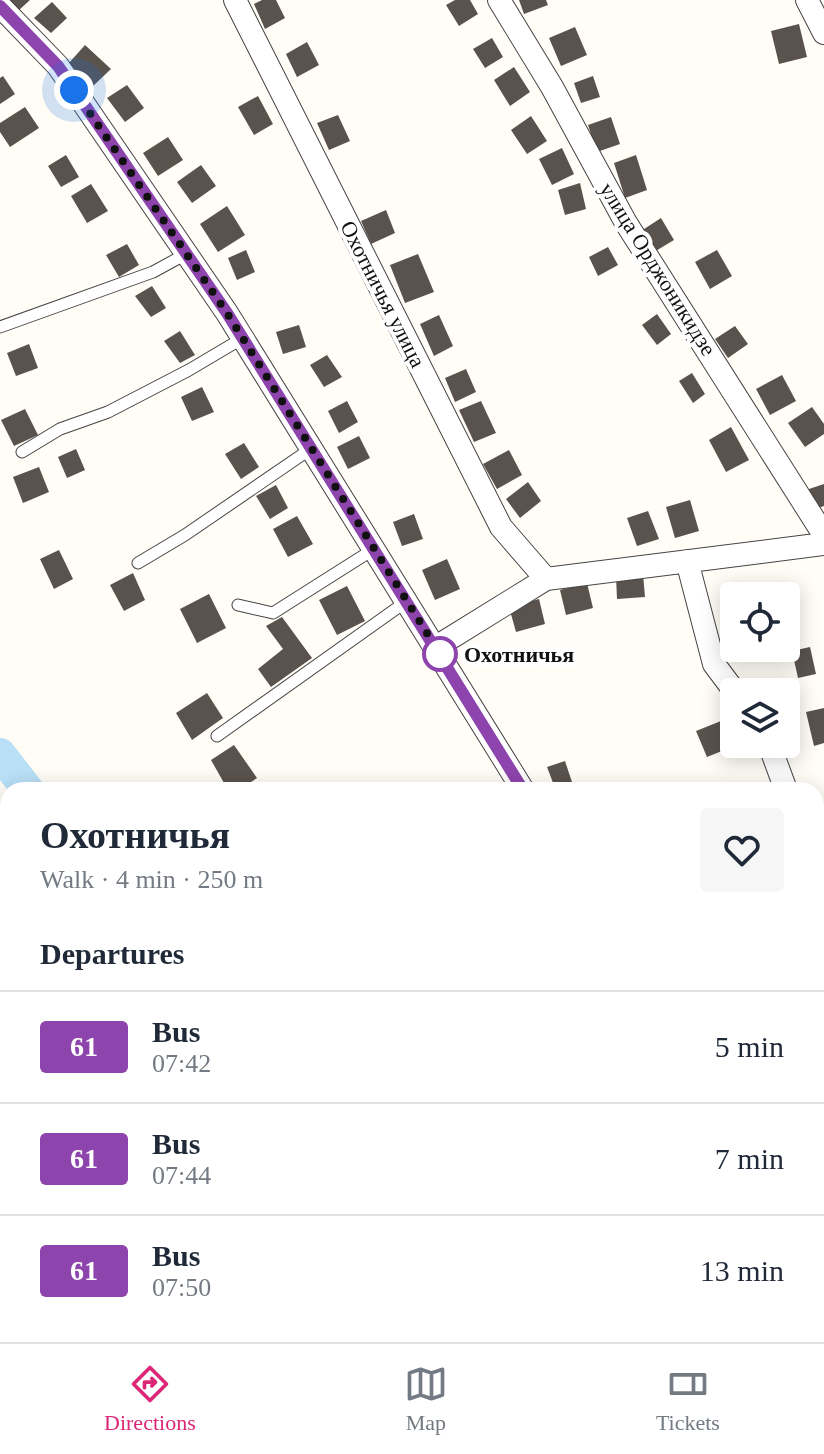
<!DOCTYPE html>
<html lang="en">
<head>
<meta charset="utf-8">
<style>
	body { margin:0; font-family:"Times New Roman",serif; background:#f6f6f7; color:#1f2937; height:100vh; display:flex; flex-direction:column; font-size:30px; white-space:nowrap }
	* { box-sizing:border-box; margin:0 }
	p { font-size:26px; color:#747a83 }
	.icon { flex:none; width:44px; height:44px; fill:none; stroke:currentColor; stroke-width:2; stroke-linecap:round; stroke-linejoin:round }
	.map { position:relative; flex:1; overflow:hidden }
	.side { position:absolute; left:0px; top:782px; width:824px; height:560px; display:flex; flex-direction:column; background:#fff; border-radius:24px 24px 0 0; box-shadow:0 4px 20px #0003 }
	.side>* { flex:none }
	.badge { padding:0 16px; border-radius:6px; font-size:28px; line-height:52px }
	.fabs { position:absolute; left:720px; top:582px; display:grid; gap:16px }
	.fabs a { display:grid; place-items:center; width:80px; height:80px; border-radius:8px; background:#fff; box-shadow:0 4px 20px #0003; font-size:40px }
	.you { position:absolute; width:40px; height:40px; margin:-20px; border:6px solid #fff; border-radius:50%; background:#1a73e8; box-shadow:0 0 0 12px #1a73e833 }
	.map>.badge { position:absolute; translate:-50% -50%; box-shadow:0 0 0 4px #fff }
	h2 { padding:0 40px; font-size:30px; line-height:72px }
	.round { display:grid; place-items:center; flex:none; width:84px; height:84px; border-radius:8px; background:#f6f6f7 }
	.head { display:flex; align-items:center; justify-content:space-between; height:136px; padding:0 40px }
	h1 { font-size:38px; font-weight:800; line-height:60px }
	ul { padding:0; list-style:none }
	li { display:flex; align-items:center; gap:24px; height:112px; padding:0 40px; border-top:2px solid #e0e1e3 }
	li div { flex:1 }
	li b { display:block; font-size:30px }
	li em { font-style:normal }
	li .badge { min-width:88px; font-weight:700; text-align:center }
	.tab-bar { display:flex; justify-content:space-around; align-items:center; height:112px; border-top:2px solid #e0e1e3; background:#fff; font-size:22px; color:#747a83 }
	.tab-bar a { display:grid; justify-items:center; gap:4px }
	.tab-bar .current { color:#db2777 }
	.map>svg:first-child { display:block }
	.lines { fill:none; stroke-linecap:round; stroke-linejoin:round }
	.river { stroke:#b9e0f7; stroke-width:32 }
	.building { fill:#5a524d }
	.service-casing { stroke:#444; stroke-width:13 }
	.minor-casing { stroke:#444; stroke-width:24 }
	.service { stroke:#fff; stroke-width:11 }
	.minor { stroke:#fff; stroke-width:22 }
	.line-casing { stroke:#fff; stroke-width:18 }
	.line { stroke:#8e44ad; stroke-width:12 }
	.walk { stroke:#111; stroke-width:8; stroke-dasharray:0 14.4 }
	.stop-dot { fill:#fff; stroke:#8e44ad; stroke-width:4 }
	.labels { text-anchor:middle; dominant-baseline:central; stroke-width:8; stroke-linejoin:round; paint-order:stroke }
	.street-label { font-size:22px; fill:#111; stroke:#fff }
	.stop-label { font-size:22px; font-weight:bold; fill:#111; stroke:#fff; text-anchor:start }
</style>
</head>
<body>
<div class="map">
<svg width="824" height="1342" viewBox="0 0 824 1342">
	<rect width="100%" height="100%" fill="#fffdf5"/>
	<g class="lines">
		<!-- river -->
		<path class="river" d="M 0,754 L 28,790
			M 0,1080 L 8,1085"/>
	</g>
	<!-- building -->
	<path class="building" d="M 8,0 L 30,0 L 18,11 Z
		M 262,0 L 276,0 L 285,18 L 265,29 L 254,4 Z
		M 455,0 L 470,0 L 478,14 L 459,26 L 446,5 Z
		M 519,0 L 546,0 L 548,5 L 524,14 Z
		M 52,2 L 67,18 L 51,33 L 34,18 Z
		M 799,24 L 807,57 L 779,64 L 771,31 Z
		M 575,27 L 587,55 L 561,66 L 549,38 Z
		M 492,38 L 503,57 L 485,68 L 473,49 Z
		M 307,42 L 319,65 L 297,77 L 286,54 Z
		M 85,45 L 111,69 L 92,87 L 69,63 Z
		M 514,67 L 530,92 L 510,106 L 494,80 Z
		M 3,76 L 15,94 L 0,104 L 0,78 Z
		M 593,76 L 600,97 L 581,103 L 574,83 Z
		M 127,85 L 144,108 L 125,122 L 107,98 Z
		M 258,96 L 273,124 L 254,135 L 238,107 Z
		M 25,107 L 39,128 L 10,147 L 0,132 L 0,123 Z
		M 338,115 L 350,141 L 329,150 L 317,123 Z
		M 531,116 L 547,141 L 527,154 L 511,130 Z
		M 611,117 L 620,144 L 597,152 L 588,125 Z
		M 168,137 L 183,160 L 158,176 L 143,153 Z
		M 562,148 L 574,174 L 552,185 L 539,159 Z
		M 66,155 L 79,177 L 61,187 L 48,166 Z
		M 636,155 L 647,190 L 625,198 L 614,163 Z
		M 201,165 L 216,186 L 192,203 L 177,182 Z
		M 580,183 L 586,209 L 565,215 L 558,190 Z
		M 91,184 L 108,211 L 87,223 L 71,196 Z
		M 227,206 L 245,235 L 218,252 L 200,224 Z
		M 386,210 L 395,233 L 371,244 L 361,221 Z
		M 661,218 L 674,240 L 654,252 L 641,231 Z
		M 127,244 L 139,265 L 119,277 L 106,255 Z
		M 608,247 L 618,265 L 598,276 L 589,257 Z
		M 246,250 L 255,272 L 237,280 L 228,258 Z
		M 717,250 L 732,276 L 710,289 L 695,262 Z
		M 418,254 L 434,292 L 405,303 L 390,265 Z
		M 152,286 L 166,308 L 151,317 L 135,296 Z
		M 657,314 L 671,334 L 657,345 L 642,325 Z
		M 439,315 L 453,346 L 434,356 L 420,324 Z
		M 299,325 L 306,347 L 283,354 L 276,332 Z
		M 735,326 L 748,344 L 728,358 L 715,339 Z
		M 180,331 L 195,355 L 180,363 L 164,341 Z
		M 29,344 L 38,368 L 16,376 L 7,353 Z
		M 327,355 L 342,377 L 324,387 L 310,365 Z
		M 466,369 L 476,392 L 455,402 L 445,378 Z
		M 692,373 L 705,394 L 693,403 L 679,381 Z
		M 782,375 L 796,401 L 770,415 L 756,389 Z
		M 202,387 L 214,412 L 192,421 L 181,397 Z
		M 347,401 L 358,422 L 339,433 L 328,411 Z
		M 481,401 L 496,433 L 474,442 L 459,410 Z
		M 812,407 L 824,424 L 824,434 L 805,447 L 788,423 Z
		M 25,409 L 38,435 L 14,446 L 1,420 Z
		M 731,427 L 749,460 L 726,472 L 709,440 Z
		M 359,436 L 370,458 L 348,469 L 337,447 Z
		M 244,443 L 259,467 L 241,479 L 225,454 Z
		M 76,449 L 85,470 L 67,478 L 58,457 Z
		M 509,450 L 522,475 L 497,489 L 483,464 Z
		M 39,467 L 49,492 L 23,503 L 13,477 Z
		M 528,482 L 541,501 L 520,518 L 506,499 Z
		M 824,484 L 824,506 L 815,509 L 809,489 Z
		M 276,485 L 288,508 L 270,519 L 256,496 Z
		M 690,500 L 699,531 L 675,538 L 666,507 Z
		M 648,511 L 659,539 L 637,546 L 627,518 Z
		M 414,514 L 423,539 L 402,546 L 393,522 Z
		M 297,516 L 313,544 L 288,557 L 273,529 Z
		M 59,550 L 73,579 L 54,589 L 40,559 Z
		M 447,559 L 460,589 L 435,600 L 422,570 Z
		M 133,573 L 145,600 L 124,611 L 110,585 Z
		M 643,574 L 645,597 L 617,599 L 616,576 Z
		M 587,583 L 593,608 L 566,615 L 560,590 Z
		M 347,586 L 365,621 L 337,635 L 319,600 Z
		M 209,594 L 226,628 L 197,643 L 180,609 Z
		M 539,599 L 545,624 L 516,632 L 509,607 Z
		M 282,617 L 312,658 L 271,687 L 258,669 L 283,649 L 266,626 Z
		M 810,647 L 816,674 L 798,678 L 792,651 Z
		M 207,693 L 223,718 L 192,740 L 176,713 Z
		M 824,708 L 824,743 L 814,746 L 806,712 Z
		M 721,721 L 732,747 L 707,757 L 696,731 Z
		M 234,745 L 257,778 L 239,790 L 228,790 L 211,760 Z
		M 565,761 L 572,782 L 555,788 L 547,767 Z
		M 816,1166 L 824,1178 L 824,1190 L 816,1195 Z
		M 565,1334 L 589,1334 L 587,1342 L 563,1340 Z
		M 664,1334 L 687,1338 L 686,1342 L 662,1342 Z
		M 729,1334 L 749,1334 L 753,1342 L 733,1342 Z"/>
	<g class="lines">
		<!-- service casing -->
		<g class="service-casing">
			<path id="service" d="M 0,327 L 153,272 L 186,254
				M 22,452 L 60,429 L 108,412 L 189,370 L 243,338
				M 138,563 L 185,535 L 312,448
				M 238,605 L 273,613 L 374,549
				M 217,736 L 407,601"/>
		</g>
		<!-- minor casing -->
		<g class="minor-casing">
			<path id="minor" d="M 235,0 L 501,527 L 546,579
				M 499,0 L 552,87 L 626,223 L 824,535
				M 807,0 L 824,33
				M 0,6 L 58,66 L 227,313 L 523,790
				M 687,561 L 714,664 L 735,692
				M 436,647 L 546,579 L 824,544
				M 769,744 L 786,790
				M 816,871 L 824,889
				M 813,1334 L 817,1342
				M 697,1342 L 702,1334"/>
		</g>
		<!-- service -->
		<use href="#service" class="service"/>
		<!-- minor -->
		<use href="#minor" class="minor"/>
	</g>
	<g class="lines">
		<!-- line casing -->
		<g class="line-casing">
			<path id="line" d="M 0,6 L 58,66 L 227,313 L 523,790"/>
		</g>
		<!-- line -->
		<use href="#line" class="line"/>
		<!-- walk -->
		<path class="walk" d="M 74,90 L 227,313 L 440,654"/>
	</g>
	<!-- markers -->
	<circle class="stop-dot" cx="440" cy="654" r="16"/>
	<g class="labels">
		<!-- street labels -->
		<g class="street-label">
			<text transform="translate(658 269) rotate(58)">улица Орджоникидзе</text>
			<text transform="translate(383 294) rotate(63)">Охотничья улица</text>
		</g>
		<!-- stop labels -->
		<g class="stop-label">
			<text x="464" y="654">Охотничья</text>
		</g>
	</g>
</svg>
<div class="fabs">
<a><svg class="icon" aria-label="locate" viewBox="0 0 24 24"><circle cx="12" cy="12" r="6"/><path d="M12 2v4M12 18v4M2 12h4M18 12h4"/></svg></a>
<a><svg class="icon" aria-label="layers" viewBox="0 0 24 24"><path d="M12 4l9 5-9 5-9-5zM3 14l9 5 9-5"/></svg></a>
</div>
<div class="you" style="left:74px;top:90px"></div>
<section class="side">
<div class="head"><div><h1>Охотничья</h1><p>Walk · 4 min · 250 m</p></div><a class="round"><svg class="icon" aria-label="heart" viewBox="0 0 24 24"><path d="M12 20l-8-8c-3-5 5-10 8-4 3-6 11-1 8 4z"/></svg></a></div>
<h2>Departures</h2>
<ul>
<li><span class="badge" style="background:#8e44ad;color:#fff">61</span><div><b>Bus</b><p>07:42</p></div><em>5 min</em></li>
<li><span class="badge" style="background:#8e44ad;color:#fff">61</span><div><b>Bus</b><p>07:44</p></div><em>7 min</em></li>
<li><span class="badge" style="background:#8e44ad;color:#fff">61</span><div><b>Bus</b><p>07:50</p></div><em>13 min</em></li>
</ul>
</section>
</div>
<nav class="tab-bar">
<a class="current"><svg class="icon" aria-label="directions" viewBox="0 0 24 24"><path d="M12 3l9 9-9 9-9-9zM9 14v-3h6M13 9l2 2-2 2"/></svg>Directions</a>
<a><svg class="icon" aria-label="map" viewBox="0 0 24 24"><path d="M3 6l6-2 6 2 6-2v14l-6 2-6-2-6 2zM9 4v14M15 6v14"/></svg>Map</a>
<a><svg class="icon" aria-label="tickets" viewBox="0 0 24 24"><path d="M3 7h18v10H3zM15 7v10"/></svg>Tickets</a>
</nav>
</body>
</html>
